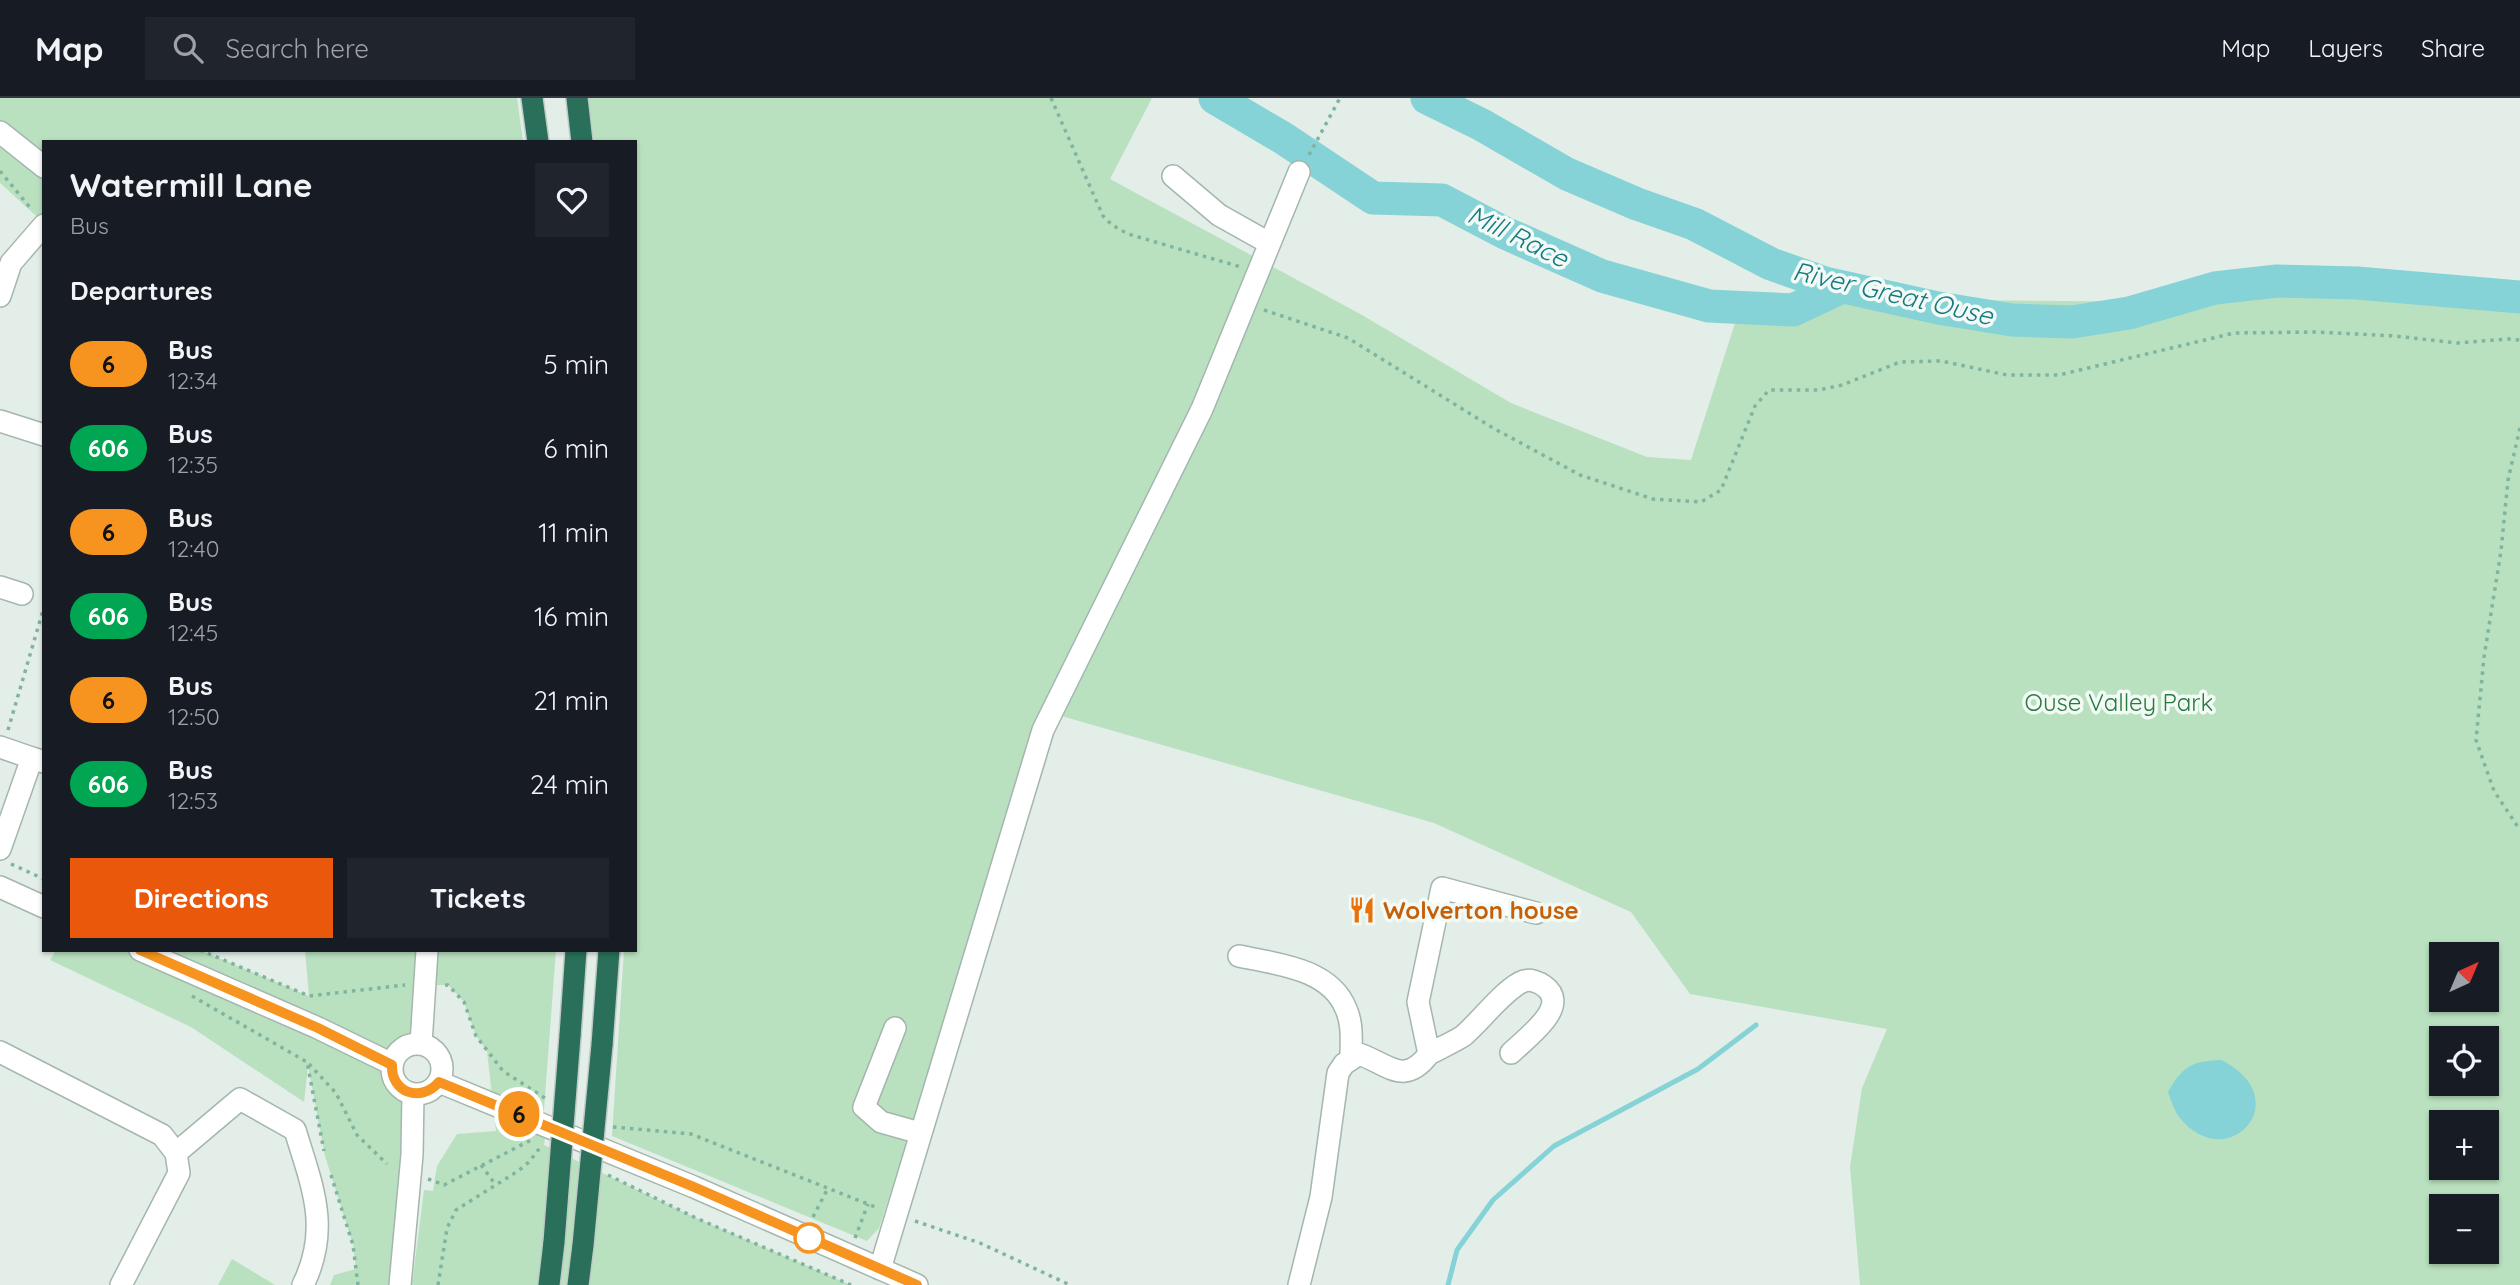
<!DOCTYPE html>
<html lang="en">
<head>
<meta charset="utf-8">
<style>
	body { margin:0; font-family:Quicksand,sans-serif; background:#20242c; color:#f1f3f6; height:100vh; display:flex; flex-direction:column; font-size:26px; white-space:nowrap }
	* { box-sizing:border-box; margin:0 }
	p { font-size:23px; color:#9ea1a6 }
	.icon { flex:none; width:38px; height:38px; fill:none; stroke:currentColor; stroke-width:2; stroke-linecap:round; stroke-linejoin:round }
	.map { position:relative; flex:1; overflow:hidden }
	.details { position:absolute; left:42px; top:42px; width:595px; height:812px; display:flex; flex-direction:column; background:#171b24; border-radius:0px; box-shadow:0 2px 5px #0004 }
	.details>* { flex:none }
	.badge { padding:0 14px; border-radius:23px; font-size:24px; line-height:46px }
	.needle { width:46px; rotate:44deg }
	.buttons { position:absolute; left:2429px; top:844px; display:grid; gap:14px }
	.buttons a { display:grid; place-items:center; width:70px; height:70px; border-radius:0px; background:#171b24; box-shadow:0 2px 5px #0004; font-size:35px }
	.map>.badge { position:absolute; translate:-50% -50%; box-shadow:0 0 0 4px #fff }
	h2 { padding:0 28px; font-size:26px; line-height:63px }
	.round { display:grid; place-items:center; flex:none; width:74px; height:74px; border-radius:0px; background:#20242c }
	.head { display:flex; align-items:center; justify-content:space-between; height:119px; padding:0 28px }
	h1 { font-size:33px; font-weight:700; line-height:52px }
	.action { display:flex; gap:14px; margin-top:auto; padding:14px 28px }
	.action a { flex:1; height:80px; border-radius:0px; background:#ea580c; color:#fff; font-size:28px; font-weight:700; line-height:80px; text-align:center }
	.action a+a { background:#20242c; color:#f1f3f6 }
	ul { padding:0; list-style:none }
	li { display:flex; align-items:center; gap:21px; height:84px; padding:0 28px }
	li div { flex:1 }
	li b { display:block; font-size:26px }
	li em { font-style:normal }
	li .badge { min-width:77px; font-weight:700; text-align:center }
	header { display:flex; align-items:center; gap:42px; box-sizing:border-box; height:98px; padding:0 35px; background:#171b24; border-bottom:2px solid #363941 }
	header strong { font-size:33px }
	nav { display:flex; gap:38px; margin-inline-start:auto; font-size:24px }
	.search { width:490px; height:63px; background:#20242c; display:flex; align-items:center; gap:18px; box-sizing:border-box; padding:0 24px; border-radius:0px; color:#9ea1a6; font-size:26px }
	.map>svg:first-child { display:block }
	.green { fill:#b9e1c0; fill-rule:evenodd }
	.water { fill:#85d2d7 }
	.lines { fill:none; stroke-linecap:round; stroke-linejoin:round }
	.stream { stroke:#85d2d7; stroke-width:5 }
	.river { stroke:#85d2d7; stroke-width:33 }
	.minor-casing { stroke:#a4b6ae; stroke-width:24 }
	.highway-casing { stroke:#c1cac6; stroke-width:24 }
	.path { stroke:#80b49f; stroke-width:3.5; stroke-dasharray:3.5 5; stroke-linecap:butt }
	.minor { stroke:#fff; stroke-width:21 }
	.highway { stroke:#296f5a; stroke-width:21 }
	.highway-bridge-casing { stroke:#c1cac6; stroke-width:24; stroke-linecap:butt }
	.highway-bridge { stroke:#296f5a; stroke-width:21 }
	.line-casing { stroke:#fff; stroke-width:16 }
	.line { stroke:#f6941f; stroke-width:10 }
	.stop-dot { fill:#fff; stroke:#f6941f; stroke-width:3.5 }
	.labels { text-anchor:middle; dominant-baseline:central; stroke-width:7; stroke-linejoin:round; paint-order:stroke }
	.park-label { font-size:24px; fill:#277b3f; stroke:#f3faf6 }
	.food-label { font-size:24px; font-weight:bold; fill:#c56008; stroke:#f3faf6; text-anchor:start }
	.water-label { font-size:26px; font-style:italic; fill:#157a82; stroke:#f3faf6 }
</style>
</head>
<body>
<header>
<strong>Map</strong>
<div class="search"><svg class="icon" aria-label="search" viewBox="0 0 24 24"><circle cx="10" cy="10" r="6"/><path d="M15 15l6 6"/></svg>Search here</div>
<nav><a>Map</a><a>Layers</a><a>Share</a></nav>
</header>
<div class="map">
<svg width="2520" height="1187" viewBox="0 0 2520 1187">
	<rect width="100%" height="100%" fill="#e2eee7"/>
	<!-- green -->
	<path class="green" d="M 0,0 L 517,0 L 523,44 L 44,44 L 44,125 L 0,85 Z
		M 588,0 L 1152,0 L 1110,81 L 1362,217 L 1511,305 L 1647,359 L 1691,362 L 1745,194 L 1794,201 L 2190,204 L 2520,185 L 2520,1187 L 1860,1187 L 1850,1069 L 1862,990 L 1887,931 L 1690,896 L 1631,814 L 1434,725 L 1051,615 L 935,988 L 906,1047 L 879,1130 L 867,1143 L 612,1038 L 624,852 L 635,852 L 635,44 L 594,44 ZM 2441,856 L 2487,856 L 2487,901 L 2441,901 ZM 2441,940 L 2487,940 L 2487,985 L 2441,985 ZM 2441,1024 L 2487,1024 L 2487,1069 L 2441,1069 ZM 2441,1108 L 2487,1108 L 2487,1153 L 2441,1153 Z
		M 56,852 L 128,852 L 274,912 L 164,863 L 168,852 L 200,852 L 309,898 L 305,852 L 556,852 L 542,1038 L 545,1039 L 544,1047 L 696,1120 L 851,1187 L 412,1187 L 424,1092 L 433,1093 L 437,1068 L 457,1036 L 496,1033 L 487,953 L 476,938 L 464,904 L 448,887 L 425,887 L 411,946 C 386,957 386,980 408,995 L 400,1187 L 330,1187 L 334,1177 L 356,1171 L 353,1147 L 325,1058 L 308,968 L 304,1004 L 191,929 L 50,862 Z
		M 232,1161 L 275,1187 L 218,1187 Z"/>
	<!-- water -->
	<path class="water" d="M 2221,962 C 2299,1000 2228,1080 2179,1019 C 2174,1012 2171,1002 2168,994 C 2182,969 2191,963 2221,962 Z"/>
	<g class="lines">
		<!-- stream -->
		<path class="stream" d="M 1448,1187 L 1457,1152 L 1493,1102 L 1554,1048 L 1698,971 L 1756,927"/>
		<!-- river -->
		<path class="river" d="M 1215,0 L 1283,40 L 1373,100 L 1442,102 L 1505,135 L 1602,178 L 1709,208 L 1793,212 L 1840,190
			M 1427,0 L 1482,27 L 1567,76 L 1637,106 L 1694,126 L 1771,166 L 1825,185 L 1938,210 L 2012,222 L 2072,224 L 2129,215 L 2215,190 L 2277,183 L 2357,185 L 2520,199"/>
		<!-- minor casing -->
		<g class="minor-casing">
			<path id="minor" d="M 0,34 L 44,69
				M 1173,78 L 1219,117 L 1269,145
				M 0,198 L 11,165 L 44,127
				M 0,323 L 44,337
				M 0,489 L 22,496
				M 0,649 L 32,660
				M 0,751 L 32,660 L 44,664
				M 0,789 L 44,809
				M 140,852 L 318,930 L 392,966
				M 1239,858 C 1276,866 1330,870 1346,911 C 1353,926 1351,944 1351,959
				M 895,930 L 864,1009 L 881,1024 L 920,1035
				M392 971a25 25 0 1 1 50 0a25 25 0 1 1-50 0Z
				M 421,946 L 427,852
				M 0,954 L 162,1037 L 176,1055 L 179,1075 L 121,1187
				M 1429,956 C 1440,950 1452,945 1463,938 C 1479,925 1506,889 1524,883 C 1530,881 1539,884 1544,888 C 1572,908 1526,940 1511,955
				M 439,984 L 694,1089 L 917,1187
				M 176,1055 L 240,1001 L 295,1032 C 312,1088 331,1130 303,1187
				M 880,1171 L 1043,632 L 1202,311 L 1299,74
				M 400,1187 L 412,1057 L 413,996
				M 1299,1187 L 1321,1099 L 1338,975 L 1344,966 L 1359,956 C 1388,966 1404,989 1429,956 L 1418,904 L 1442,790 L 1536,815"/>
		</g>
		<!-- highway casing -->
		<g class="highway-casing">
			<path id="highway" d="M 532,0 L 538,44
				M 577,0 L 582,44
				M 570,938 L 576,852
				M 602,947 L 609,852
				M 549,1187 L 554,1144
				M 578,1187 L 583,1147"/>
		</g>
		<!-- path -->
		<path class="path" d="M 1051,0 L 1103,118 L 1112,127 L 1128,136 L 1241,169
			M 1309,57 L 1340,0
			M 0,73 L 32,112
			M 1264,212 L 1348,240 L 1493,330 L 1580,377 L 1653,401 L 1701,404 L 1721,392 L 1755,308 L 1769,292 L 1819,292 L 1842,287 L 1900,264 L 1941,263 L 2007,277 L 2059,277 L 2234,235 L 2317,234 L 2395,238 L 2457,245 L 2508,241 L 2520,242
			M 2520,330 L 2508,382 L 2501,453 L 2484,559 L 2476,642 L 2494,693 L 2520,732
			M 8,632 L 44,509
			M 11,766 L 44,781
			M 200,852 L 309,898 L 405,887
			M 445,887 L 448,887 L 464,904 L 476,938 L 503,973 L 548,1002
			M 192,898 L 307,964 L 324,1053
			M 309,966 L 336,995 L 357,1037 L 387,1066
			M 613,1029 L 691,1036 L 878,1110
			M 481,1067 L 495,1086
			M 331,1077 L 353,1147 L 358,1187
			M 608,1077 L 696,1120 L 851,1187
			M 428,1081 L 444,1087 L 531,1042
			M 813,1119 L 828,1090
			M 915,1123 L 980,1145 L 1070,1187
			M 855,1140 L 868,1106
			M 438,1187 L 447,1130 L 456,1112 L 518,1073 L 529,1064 L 542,1047"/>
		<!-- minor -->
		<use href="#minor" class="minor"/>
		<!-- highway -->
		<use href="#highway" class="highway"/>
		<!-- highway-bridge casing -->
		<g class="highway-bridge-casing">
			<path id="highway-bridge" d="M 554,1144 L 570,938
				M 583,1147 L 602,947"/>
		</g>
		<!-- highway-bridge -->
		<use href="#highway-bridge" class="highway-bridge"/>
	</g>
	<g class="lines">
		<!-- line casing -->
		<g class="line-casing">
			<path id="line" d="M 140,852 L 318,930 L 392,967 C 391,995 421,1005 439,984 L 694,1089 L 917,1187"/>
		</g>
		<!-- line -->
		<use href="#line" class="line"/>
	</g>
	<!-- icons -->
	<defs>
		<g id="restaurant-bare" transform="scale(2.1)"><path d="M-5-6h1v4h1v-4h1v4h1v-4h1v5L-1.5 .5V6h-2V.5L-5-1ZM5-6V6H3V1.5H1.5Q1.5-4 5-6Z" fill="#e8710a" stroke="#f3faf6" stroke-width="2.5" paint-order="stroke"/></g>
	</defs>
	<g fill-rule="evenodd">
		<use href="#restaurant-bare" x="1362" y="812"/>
	</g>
	<!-- markers -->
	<circle class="stop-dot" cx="809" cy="1140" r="14"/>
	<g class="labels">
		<!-- park labels -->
		<g class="park-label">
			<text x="2119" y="604">Ouse Valley Park</text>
		</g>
		<!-- food labels -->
		<g class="food-label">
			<text x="1383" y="812">Wolverton house</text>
		</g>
		<!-- water labels -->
		<g class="water-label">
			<text transform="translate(1518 138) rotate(26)">Mill Race</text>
			<text transform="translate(1893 195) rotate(13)">River Great Ouse</text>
		</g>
	</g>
</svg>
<div class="buttons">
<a><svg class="needle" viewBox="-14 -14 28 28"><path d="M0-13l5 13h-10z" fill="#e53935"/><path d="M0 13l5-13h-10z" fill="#9ea1a6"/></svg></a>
<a><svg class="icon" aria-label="locate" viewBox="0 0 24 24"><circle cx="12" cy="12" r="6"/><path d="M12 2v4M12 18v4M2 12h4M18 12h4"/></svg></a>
<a>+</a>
<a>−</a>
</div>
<b class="badge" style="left:519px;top:1016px;background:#f6941f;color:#111">6</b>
<section class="details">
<div class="head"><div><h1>Watermill Lane</h1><p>Bus</p></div><a class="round"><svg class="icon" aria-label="heart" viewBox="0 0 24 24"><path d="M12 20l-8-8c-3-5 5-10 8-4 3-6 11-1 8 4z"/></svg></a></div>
<h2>Departures</h2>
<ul>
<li><span class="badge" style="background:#f6941f;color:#111">6</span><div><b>Bus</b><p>12:34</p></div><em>5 min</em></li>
<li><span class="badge" style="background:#00a651;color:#fff">606</span><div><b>Bus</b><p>12:35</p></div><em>6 min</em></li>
<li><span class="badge" style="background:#f6941f;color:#111">6</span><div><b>Bus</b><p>12:40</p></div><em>11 min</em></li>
<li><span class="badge" style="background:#00a651;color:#fff">606</span><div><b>Bus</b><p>12:45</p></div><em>16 min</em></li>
<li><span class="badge" style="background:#f6941f;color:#111">6</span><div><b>Bus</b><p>12:50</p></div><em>21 min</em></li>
<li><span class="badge" style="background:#00a651;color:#fff">606</span><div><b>Bus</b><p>12:53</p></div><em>24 min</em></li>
</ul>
<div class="action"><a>Directions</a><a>Tickets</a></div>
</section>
</div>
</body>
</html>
